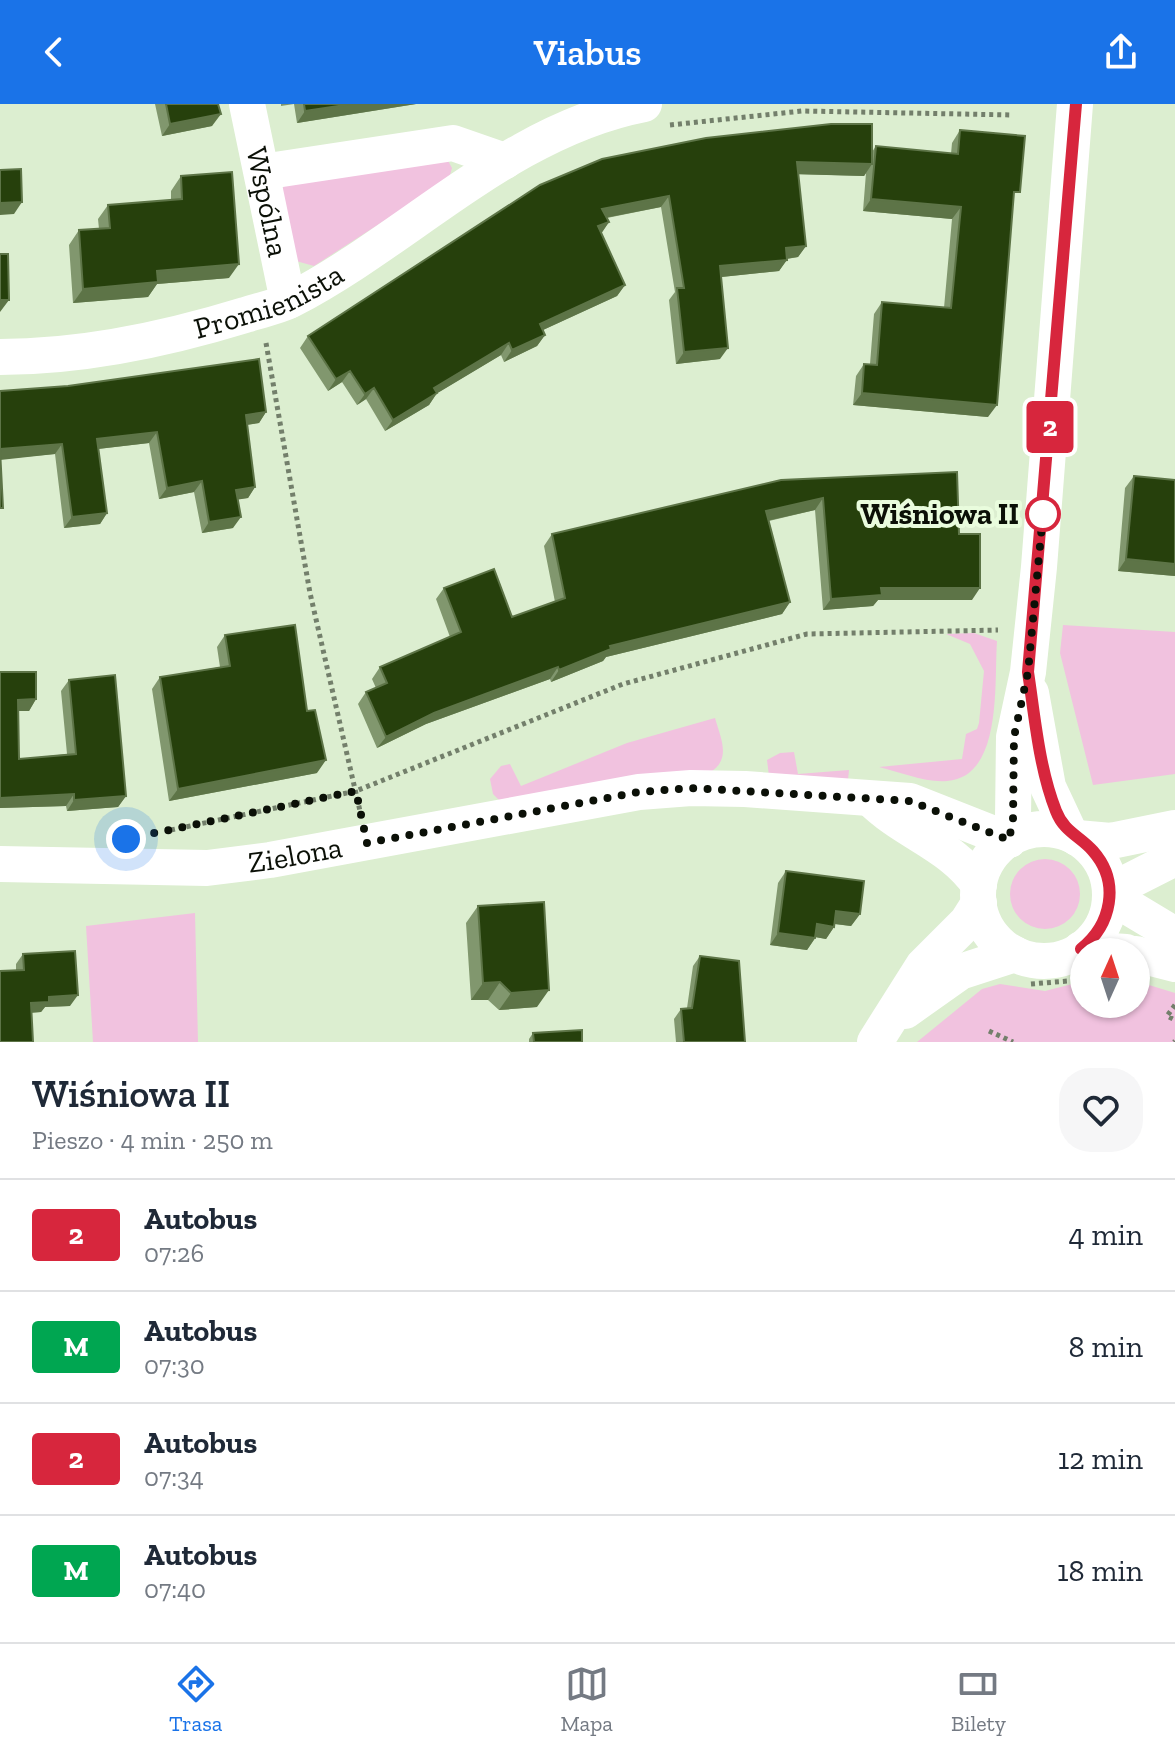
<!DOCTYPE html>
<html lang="pl">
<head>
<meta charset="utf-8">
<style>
	body { margin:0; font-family:"Zilla Slab",serif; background:#f6f6f7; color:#1f2937; height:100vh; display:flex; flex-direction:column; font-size:30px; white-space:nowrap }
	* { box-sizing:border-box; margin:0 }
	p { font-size:26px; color:#747a83 }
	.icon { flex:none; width:44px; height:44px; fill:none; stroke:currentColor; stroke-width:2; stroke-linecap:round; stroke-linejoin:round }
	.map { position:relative; height:938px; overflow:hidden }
	.sheet { display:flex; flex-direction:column; background:#fff; flex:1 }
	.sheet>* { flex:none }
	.badge { padding:0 16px; border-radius:6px; font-size:28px; line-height:52px }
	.needle { width:52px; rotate:3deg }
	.buttons { position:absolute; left:1070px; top:834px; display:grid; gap:16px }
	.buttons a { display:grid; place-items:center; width:80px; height:80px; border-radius:50%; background:#fff; box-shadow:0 2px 6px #0004; font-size:40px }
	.you { position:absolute; width:40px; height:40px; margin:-20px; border:6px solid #fff; border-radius:50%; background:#1a73e8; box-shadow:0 0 0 12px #1a73e833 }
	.map>.badge { position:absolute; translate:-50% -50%; box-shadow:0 0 0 4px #fff }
	.round { display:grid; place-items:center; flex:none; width:84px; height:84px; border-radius:32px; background:#f6f6f7 }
	.overview { display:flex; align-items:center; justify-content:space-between; height:136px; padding:0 32px }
	h1 { font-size:38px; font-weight:600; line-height:60px }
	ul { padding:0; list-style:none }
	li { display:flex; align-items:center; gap:24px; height:112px; padding:0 32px; border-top:2px solid #e0e1e3 }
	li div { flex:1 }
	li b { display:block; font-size:30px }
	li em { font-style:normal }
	li .badge { min-width:88px; font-weight:700; text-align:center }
	header { display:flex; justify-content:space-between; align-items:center; height:104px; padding:0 32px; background:#1a73e8; color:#fff; font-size:36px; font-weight:600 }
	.tabs { display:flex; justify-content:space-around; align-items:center; height:112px; border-top:2px solid #e0e1e3; background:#fff; font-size:22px; color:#747a83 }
	.tabs a { display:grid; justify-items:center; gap:4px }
	.tabs .on { color:#1a73e8 }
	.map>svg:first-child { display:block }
	.green { fill:#f1c2df }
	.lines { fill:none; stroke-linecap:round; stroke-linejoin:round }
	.path { stroke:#737f6b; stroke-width:5; stroke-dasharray:4 4; stroke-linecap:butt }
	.minor { stroke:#fff; stroke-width:36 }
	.wall { fill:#81976e }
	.shaded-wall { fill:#5d7447 }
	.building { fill:#26400c; stroke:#5d7447; stroke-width:2 }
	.line-casing { stroke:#fff; stroke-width:18 }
	.line { stroke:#d7263d; stroke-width:12 }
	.walk { stroke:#0b1007; stroke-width:8; stroke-dasharray:0 14.4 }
	.stop-dot { fill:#fff; stroke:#d7263d; stroke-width:4 }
	.labels { text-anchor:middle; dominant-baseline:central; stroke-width:8; stroke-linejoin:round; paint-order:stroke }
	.street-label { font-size:30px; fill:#0b1007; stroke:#e9fcdd }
	.stop-label { font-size:30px; font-weight:bold; fill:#0b1007; stroke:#e9fcdd; text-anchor:end }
</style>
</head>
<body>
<header><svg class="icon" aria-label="back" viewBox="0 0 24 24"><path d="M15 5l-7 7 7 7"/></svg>Viabus<svg class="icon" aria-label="share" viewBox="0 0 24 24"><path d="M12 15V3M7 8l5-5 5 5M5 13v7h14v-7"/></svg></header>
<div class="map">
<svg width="1175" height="938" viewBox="0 0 1175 938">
	<rect width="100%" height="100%" fill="#dceed0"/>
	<!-- green -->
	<path class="green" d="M 446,53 L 452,64 L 449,75 L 314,162 L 296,157 L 281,88 L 286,77 Z
		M 1063,521 L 1175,528 L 1175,670 L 1093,681 L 1060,549 Z
		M 974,529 L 997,537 C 994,578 1003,673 947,677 C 926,679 900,668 879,663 L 962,655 L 966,630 L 977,625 L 979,619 L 984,567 L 970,540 L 946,530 Z
		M 715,614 C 721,635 732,656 709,669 L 500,697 L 493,690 L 490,675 L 501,662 L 510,660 L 521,682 L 627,639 Z
		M 794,648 L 798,670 L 849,666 L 848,676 L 769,672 L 767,656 L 780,649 Z
		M1010 790a35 35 0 1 1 70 0a35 35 0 1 1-70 0Z
		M 195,809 L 198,938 L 93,938 L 86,822 Z
		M 1084,877 L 1084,900 L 1136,900 L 1136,877 L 1175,889 L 1175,938 L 917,938 L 982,885 L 1000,880 L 1045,887 Z"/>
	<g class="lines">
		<!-- path -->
		<path class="path" d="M 670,21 L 802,7 L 1013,11
			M 266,239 L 310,489 L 360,707
			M 171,726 L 356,687 L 623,580 L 807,530 L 998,526
			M 1031,880 L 1068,877
			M 1175,901 L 1167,912 L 1175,916
			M 989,927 L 1013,938
			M 1174,938 L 1175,937"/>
		<!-- minor -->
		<g class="minor">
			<path id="s1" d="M 247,0 L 288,197"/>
			<path d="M 262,68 L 453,39 L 505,57"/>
			<path id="s2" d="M 0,253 C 81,253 167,235 245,211 C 260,206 277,203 291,196 C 409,135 509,26 644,0"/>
			<path d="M 1031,589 L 1048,683 L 1070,730"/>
			<path d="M 871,695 C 905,729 951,740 979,781"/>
			<circle cx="1044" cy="791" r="66"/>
			<path d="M 1077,734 L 1111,737 L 1175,724"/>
			<path d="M 1009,736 L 1013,715 L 1014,633 L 1028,568 L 1039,463 L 1075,0"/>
			<path id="s3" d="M 0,760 L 207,764 L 270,756 L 639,688 L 691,684 L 745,685 L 910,697 L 1009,736"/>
			<path d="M 1110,792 L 1175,831"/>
			<path d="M 1110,792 L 1120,782 L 1175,754"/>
			<path d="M 1081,845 L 1126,848"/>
			<path d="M 1136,850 L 1175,860"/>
			<path d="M 905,907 L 960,868 L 1015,850"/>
			<path d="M 875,938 L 923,862 L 967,818 L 979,799"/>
		</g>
	</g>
	<!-- wall -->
	<path class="wall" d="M 155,0 L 218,0 L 212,22 L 162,32 Z
		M 281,0 L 416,0 L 297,19 L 294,0 L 281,2 Z
		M 960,26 L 1013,97 L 988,313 L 853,301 L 856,272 L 864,260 L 870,260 L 874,210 L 882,198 L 944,204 L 952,115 L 863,107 L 866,69 L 864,72 L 798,70 L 806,142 L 798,153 L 787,155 L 779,167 L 721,173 L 720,255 L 676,260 L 669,196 L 675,188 L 661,103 L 607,114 L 609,118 L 601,129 L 625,181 L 617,192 L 543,226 L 545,231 L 537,242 L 504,258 L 501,251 L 437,289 L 429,301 L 385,327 L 366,295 L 357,301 L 342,278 L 328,287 L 300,244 L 308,232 L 540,81 L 872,48 L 876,42 L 951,50 L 952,39 Z
		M 181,72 L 229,174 L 157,180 L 148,193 L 73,199 L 69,141 L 79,126 L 99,125 L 98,115 L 108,101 L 171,96 L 171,87 Z
		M 0,287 L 266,308 L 259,319 L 247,321 L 255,383 L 248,394 L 238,395 L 233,424 L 202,429 L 194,388 L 159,395 L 149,339 L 98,345 L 107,409 L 100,420 L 64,424 L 55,350 L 1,355 Z
		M 1134,372 L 1175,472 L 1118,467 L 1125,384 Z
		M 781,376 L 959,430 L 972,496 L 878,496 L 873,502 L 823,506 L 815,406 L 769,417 L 790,498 L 782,510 L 606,553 L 603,557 L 551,578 L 550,575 L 426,620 L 377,644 L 358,600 L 366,588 L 376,584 L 372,575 L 380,563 L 450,533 L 436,495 L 444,484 L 512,513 L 555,498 L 544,442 L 552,430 Z
		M 225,531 L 307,607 L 317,669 L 169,697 L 152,585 L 160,573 L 220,563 L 217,543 Z
		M 0,568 L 36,595 L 29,607 L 18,607 L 19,655 L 67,650 L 61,587 L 69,576 L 126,692 L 118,703 L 67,707 L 66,702 L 0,704 Z
		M 786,767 L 860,810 L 851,822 L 834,820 L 834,823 L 826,835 L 816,833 L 807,846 L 770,841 L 778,779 Z
		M 478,802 L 537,903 L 499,906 L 488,896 L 471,896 L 466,819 Z
		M 23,850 L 70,902 L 45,903 L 41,908 L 31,909 L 16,866 L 16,860 Z
		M 700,852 L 745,938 L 676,938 L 674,915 L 681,905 L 687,904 L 693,862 Z
		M 533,929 L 582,938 L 529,938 L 529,935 Z"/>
	<!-- shaded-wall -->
	<path class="shaded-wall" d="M 352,0 L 416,0 L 297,19 L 305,7 Z
		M 221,10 L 212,22 L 162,32 L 170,20 Z
		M 797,58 L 872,60 L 864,72 L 789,70 Z
		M 669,92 L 661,103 L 594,116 L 602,105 Z
		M 871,95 L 961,103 L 952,115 L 863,107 Z
		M 22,98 L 14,110 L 0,111 L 0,99 Z
		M 609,118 L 601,130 L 598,122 Z
		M 806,142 L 798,153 L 778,156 L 786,144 Z
		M 787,156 L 779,167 L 712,174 L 720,162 Z
		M 239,160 L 229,174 L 157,180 L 148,193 L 73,199 L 83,185 L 157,167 Z
		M 625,181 L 617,192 L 532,231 L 540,220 Z
		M 0,196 L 9,196 L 0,208 Z
		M 545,231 L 537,242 L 504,258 L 512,246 Z
		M 509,239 L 501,251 L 426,296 L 434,284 Z
		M 728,244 L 720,255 L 676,260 L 684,248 Z
		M 350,267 L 342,278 L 328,287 L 336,275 Z
		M 374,284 L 366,295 L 357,301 L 365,290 Z
		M 437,289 L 429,301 L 385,327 L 393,316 Z
		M 862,289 L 997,301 L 988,313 L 853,301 Z
		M 266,308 L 259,319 L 238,322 L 246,311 Z
		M 157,328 L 149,339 L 89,346 L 97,335 Z
		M 62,340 L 55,350 L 0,356 L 0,345 Z
		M 202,377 L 194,388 L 159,395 L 167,384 Z
		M 255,383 L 248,394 L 229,397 L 236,386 Z
		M 823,394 L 815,406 L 758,419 L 766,407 Z
		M 107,409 L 100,420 L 64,424 L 72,413 Z
		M 241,413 L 233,424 L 202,429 L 209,418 Z
		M 1126,455 L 1175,460 L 1175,472 L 1118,467 Z
		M 881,484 L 980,484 L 972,496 L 878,496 L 873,502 L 823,506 L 831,495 Z
		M 790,498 L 782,510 L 606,553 L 603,557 L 551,578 L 559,566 L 610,542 Z
		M 558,563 L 550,575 L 426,620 L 377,644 L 386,633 L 434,609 Z
		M 36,595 L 29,607 L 10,607 L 18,596 Z
		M 326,656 L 317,669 L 169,697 L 178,685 Z
		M 74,690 L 66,702 L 0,704 L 0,694 Z
		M 126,692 L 118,703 L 67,707 L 74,696 Z
		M 836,807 L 860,810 L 851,822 L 828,819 Z
		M 817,820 L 834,823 L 826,835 L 809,832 Z
		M 778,829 L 815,834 L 807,846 L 770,841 Z
		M 500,878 L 488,896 L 471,896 L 483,879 Z
		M 549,886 L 537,903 L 499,906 L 511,889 Z
		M 78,891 L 70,902 L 45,903 L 41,908 L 23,909 L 31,899 L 49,893 Z"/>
	<!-- building -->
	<path class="building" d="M 166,0 L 218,0 L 221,10 L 170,20 Z
		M 304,0 L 352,0 L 305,7 Z
		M 831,20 L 872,20 L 872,60 L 797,58 L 806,142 L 786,144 L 787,156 L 720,162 L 728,244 L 684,248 L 677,184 L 684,184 L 669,92 L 602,105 L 609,118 L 598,122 L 625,181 L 540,220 L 545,231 L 512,246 L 509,239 L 434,284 L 437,289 L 393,316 L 374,284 L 365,290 L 350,267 L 336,275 L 308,232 L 540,81 L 602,55 L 706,34 Z
		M 960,26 L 1025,32 L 1020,88 L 1014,88 L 997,301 L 862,289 L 864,260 L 877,261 L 882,198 L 951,204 L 961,103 L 871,95 L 876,42 L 958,50 Z
		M 21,65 L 22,98 L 0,99 L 0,66 Z
		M 232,68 L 239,160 L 157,167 L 158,178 L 83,185 L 79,126 L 110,124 L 108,101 L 182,95 L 181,72 Z
		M 0,150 L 8,150 L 9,196 L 0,196 Z
		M 259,255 L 266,308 L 246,311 L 255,383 L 236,386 L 241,413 L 209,418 L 202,377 L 167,384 L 157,328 L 97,335 L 107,409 L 72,413 L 62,340 L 0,345 L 3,404 L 0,404 L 0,287 L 68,282 Z
		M 957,368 L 959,430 L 980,430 L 980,484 L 881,484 L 882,491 L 831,495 L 823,394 L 766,407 L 790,498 L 610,542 L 611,545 L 559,566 L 558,563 L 434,609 L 386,633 L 366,588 L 387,579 L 380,563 L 461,528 L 444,484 L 494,465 L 512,513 L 565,494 L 552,430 L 781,376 Z
		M 1134,372 L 1175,376 L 1175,460 L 1126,455 Z
		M 295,521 L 307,607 L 315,606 L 326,656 L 178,685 L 160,573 L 230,562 L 225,531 Z
		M 0,568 L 36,568 L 36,595 L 18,596 L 19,655 L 76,650 L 69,576 L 115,571 L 126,692 L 74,696 L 74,690 L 0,694 Z
		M 786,767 L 864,777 L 860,810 L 836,807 L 834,823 L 817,820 L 815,834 L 778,829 Z
		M 544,798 L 549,886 L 511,889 L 500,878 L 483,879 L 478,802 Z
		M 75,847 L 78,891 L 49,893 L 49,898 L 31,899 L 33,938 L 0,938 L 0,867 L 24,866 L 23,850 Z
		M 700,852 L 739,857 L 745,938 L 684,938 L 681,905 L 692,904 Z
		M 582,926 L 582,938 L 534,938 L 533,929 Z"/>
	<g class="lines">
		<!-- line casing -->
		<g class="line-casing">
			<path id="line" d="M 1076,0 L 1028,568 C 1035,614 1039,664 1056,707 C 1064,728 1080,732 1093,747 C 1121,779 1111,821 1081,845 L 1126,848"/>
		</g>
		<!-- line -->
		<use href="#line" class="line"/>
		<!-- walk -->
		<path class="walk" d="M 126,735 L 356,687 L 367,739 L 639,688 L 691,684 L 910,697 L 1009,736 L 1013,715 L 1014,633 L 1028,568 L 1043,410"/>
	</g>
	<!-- markers -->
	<circle class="stop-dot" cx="1043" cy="410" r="16"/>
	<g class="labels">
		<!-- street labels -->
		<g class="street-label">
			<text stroke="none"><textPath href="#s1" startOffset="100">Wspólna</textPath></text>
			<text stroke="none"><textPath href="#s2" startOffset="276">Promienista</textPath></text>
			<text stroke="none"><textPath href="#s3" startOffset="296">Zielona</textPath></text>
		</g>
		<!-- stop labels -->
		<g class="stop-label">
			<text x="1019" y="410">Wiśniowa II</text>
		</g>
	</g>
</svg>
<div class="buttons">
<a><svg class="needle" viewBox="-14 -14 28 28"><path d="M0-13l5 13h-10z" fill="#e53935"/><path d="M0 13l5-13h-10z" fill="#747a83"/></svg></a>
</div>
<div class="you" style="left:126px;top:735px"></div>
<b class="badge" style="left:1050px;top:323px;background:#d7263d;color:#fff">2</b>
</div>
<section class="sheet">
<div class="overview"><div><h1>Wiśniowa II</h1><p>Pieszo · 4 min · 250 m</p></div><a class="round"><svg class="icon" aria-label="heart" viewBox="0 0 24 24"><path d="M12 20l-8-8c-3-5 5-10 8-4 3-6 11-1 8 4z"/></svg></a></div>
<ul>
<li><span class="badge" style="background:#d7263d;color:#fff">2</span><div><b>Autobus</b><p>07:26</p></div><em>4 min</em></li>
<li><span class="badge" style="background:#00a651;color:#fff">M</span><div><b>Autobus</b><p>07:30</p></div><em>8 min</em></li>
<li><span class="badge" style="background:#d7263d;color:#fff">2</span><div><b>Autobus</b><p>07:34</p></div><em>12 min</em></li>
<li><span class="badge" style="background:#00a651;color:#fff">M</span><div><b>Autobus</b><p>07:40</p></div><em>18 min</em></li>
</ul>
</section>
<nav class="tabs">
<a class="on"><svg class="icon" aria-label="directions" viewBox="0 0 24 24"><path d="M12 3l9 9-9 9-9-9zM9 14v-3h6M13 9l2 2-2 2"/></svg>Trasa</a>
<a><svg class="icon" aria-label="map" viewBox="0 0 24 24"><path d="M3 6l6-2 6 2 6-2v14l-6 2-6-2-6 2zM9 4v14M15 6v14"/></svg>Mapa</a>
<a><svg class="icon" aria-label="tickets" viewBox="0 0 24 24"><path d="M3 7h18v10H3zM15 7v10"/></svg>Bilety</a>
</nav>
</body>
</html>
